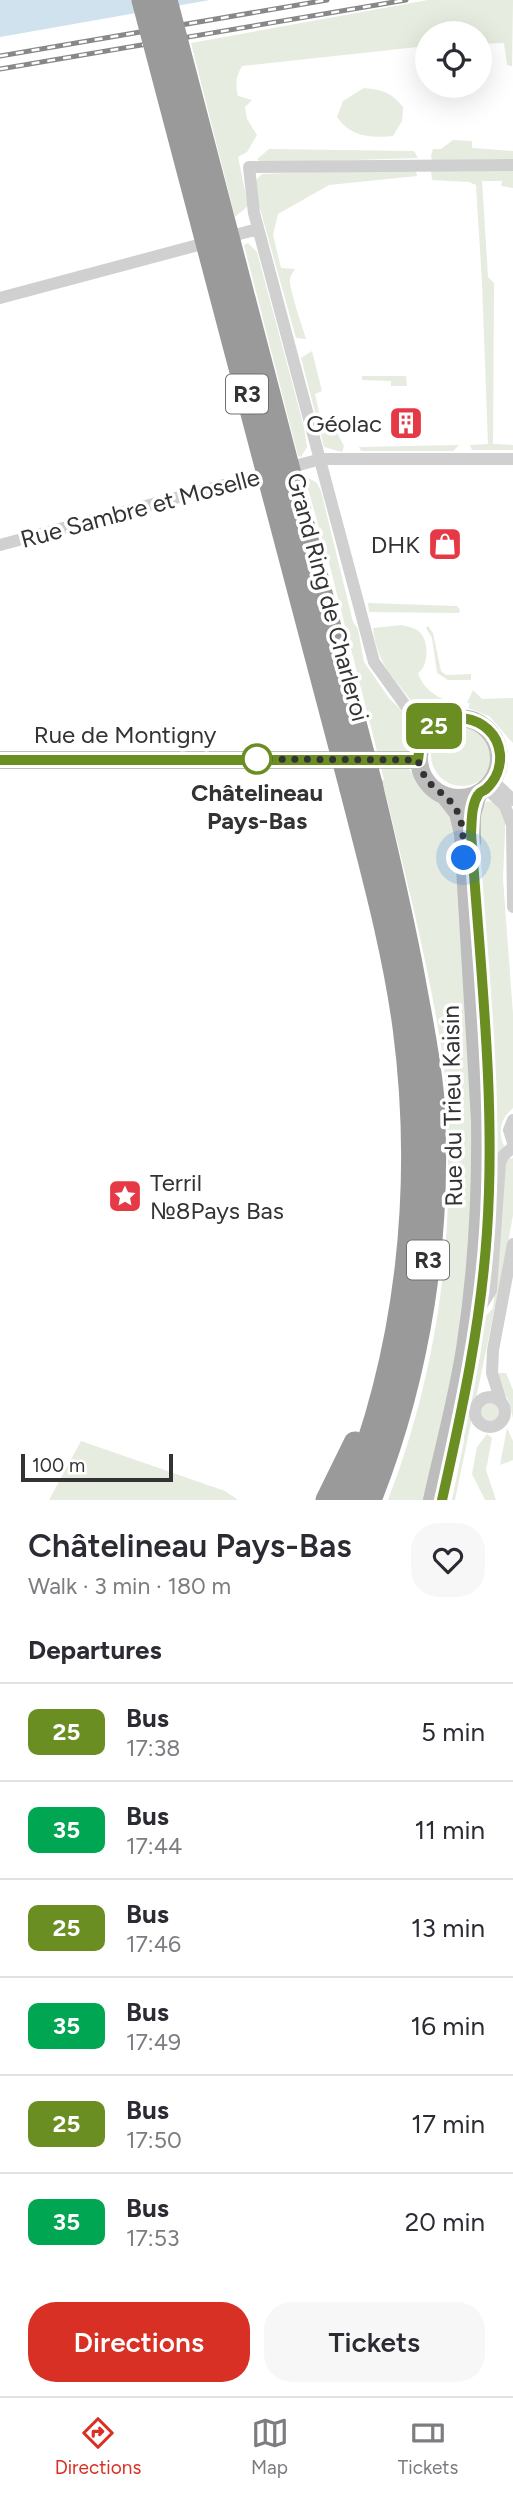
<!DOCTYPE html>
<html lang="en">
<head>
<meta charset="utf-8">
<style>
	body { margin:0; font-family:Figtree,sans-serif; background:#f7f7f7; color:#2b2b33; height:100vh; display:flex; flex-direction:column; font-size:26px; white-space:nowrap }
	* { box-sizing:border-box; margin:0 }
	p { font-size:23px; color:#7c7c81 }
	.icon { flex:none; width:38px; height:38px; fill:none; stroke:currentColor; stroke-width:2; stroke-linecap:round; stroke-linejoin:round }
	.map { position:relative; height:1500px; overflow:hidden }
	.drawer { display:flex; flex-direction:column; background:#fff; flex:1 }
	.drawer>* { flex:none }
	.badge { padding:0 14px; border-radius:10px; font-size:24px; line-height:46px }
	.buttons { position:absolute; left:415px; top:21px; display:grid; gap:14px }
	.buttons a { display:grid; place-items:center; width:77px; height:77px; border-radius:50%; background:#fff; box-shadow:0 7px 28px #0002; font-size:35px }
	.scale { position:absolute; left:21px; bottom:18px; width:152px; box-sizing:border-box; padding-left:7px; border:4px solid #333; border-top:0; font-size:19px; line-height:24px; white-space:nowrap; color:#333; -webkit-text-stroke:5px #fff; paint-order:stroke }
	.you { position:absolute; width:35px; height:35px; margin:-18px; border:5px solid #fff; border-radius:50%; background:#1a73e8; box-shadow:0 0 0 10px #1a73e833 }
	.map>.badge { position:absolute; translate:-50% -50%; box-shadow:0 0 0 4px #fff }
	h2 { padding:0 28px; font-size:26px; line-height:63px }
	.round { display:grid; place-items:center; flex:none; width:74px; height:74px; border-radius:28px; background:#f7f7f7 }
	.headline { display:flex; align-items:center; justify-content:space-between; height:119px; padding:0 28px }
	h1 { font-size:33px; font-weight:600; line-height:52px }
	.cta { display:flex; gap:14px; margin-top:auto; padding:14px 28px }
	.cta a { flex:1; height:80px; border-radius:28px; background:#d93025; color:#fff; font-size:28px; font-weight:600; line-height:80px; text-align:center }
	.cta a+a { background:#f7f7f7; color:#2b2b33 }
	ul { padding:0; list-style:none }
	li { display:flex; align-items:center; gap:21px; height:98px; padding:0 28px; border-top:2px solid #e1e1e2 }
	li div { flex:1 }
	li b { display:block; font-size:26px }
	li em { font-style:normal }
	li .badge { min-width:77px; font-weight:700; text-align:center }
	.tabs { display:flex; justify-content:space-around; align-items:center; height:98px; border-top:2px solid #e1e1e2; background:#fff; font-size:19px; color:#7c7c81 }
	.tabs a { display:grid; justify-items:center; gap:4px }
	.tabs .current { color:#d93025 }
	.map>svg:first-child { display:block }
	.green { fill:#e6ecdf }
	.water { fill:#cfe2ee }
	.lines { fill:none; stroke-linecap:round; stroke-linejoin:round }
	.street { stroke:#d0d0d0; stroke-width:12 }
	.secondary { stroke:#bdbdbd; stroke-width:18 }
	.highway { stroke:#9a9a9a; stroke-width:23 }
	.rail-casing { stroke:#888; stroke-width:5 }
	.rail { stroke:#fff; stroke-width:2.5; stroke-dasharray:8; stroke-linecap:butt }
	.highway-bridge { stroke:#9a9a9a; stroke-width:23 }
	.line-casing { stroke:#fff; stroke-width:16 }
	.line { stroke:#6b8e23; stroke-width:10 }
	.walk { stroke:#333; stroke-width:7; stroke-dasharray:0 12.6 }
	.stop-dot { fill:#fff; stroke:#6b8e23; stroke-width:3.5 }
	.labels { text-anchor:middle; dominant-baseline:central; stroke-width:7; stroke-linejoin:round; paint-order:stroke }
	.shield { fill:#fff; stroke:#707070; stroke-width:2 }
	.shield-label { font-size:23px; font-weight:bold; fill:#333 }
	.poi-label { font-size:24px; fill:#333; stroke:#fff; text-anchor:end }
	.street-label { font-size:24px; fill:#333; stroke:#fff }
	.stop-label { font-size:24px; font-weight:bold; fill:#333; stroke:#fff }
</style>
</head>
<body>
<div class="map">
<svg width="513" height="1500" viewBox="0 0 513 1500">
	<rect width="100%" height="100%" fill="#fff"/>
	<!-- green -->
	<path class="green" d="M 428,0 L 513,0 L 512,66 L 507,65 L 504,43 L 480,44 L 480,33 L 427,33 L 427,46 L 242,66 C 236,77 235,83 238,96 L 252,100 L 245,107 L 247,119 L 257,135 L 247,152 L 238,157 L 248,206 L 235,217 L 191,43 Z
		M 364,88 C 383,90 391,92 403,107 L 402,121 L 393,136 C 370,138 351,137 337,117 L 343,101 Z
		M 453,140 L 472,141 L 472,148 L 513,151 L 513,159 L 432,160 L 431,156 L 433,149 L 441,149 Z
		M 269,149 L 414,151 L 418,158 L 263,163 L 257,159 Z
		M 415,168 L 417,176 L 329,185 L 278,214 L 273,235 L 281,268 L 295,269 C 294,270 290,277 290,279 C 288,286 303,328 306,339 L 296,338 L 257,198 L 256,180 L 262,174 Z
		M 513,169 L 513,188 L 501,186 L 502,181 L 482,181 L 488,277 L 494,283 L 493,444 L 513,445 L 513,450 L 472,450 L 470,445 L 488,444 L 482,282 L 476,185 L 469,182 L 432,180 L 431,171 Z
		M 248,243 L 257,252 L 304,427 L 307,447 L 301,457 L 298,456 L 244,245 Z
		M 312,351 L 322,391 L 315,394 L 323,430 L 335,429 L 344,446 L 342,452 L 324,447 L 301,358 Z
		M 362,376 L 406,376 L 407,386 L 391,386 L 391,381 L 362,380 Z
		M 459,445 L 453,451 L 361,451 L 359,447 Z
		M 304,475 L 317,483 L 321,491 L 353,622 L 358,629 L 364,662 L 389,698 L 412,721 L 416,731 L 412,752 L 377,751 L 328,559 Z
		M 368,603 L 457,606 L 460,610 L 459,613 L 369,612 Z
		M 402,625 C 409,627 418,628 422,635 C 429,645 428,667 418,673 C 425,694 443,699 462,707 L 436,713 L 418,711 C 397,678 378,670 373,628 Z
		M 428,626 L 433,633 L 441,671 L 446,675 L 471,674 L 471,680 L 448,680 L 437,673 L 432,638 L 426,628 Z
		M 473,690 L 482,699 L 513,698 L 513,743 L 489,716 L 468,708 L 470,703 L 467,703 Z
		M431 755a31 31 0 1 1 62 0a31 31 0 1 1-62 0Z
		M 380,764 L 407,767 L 429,793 L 455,814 L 476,1102 L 470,1244 L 458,1362 L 425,1500 L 388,1500 C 434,1381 454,1252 447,1125 C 446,1105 446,1085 444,1066 C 431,973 407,882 385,791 L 379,781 L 384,780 Z
		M 487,801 L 497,803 L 505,819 L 505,831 L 503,879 L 513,1014 L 513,1108 C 500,1119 497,1133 505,1148 L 496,1161 L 494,1090 L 476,820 L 478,813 Z
		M 513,1158 L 513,1215 L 497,1304 L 495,1307 L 455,1500 L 452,1500 L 464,1441 L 464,1424 L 470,1408 L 480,1356 L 484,1318 L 493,1308 L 500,1245 L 502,1166 L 507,1159 Z
		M 499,1373 L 506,1373 L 513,1390 L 513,1418 C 511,1412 511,1406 508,1400 C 503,1390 494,1385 499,1373 Z
		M480 1412a10 10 0 1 1 20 0a10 10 0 1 1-20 0Z
		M 507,1428 L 513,1441 L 513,1460 L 500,1465 Z
		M 487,1434 L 492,1438 L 486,1470 L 496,1500 L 485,1500 L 472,1474 L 477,1447 Z
		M 81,1441 L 225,1491 L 238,1500 L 49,1500 Z"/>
	<!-- water -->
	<path class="water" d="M 0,0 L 210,0 L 0,37 Z"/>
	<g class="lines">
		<!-- street -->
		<path class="street" d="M 0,298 L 258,229
			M 0,545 L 321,459 L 513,459
			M 429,730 L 405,705 L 374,662 L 254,213 L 249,167 L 513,165
			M 493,781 L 513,800
			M 486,788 L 505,806 L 512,825 L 513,907
			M 513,1120 L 509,1130 L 513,1143
			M 480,1308 L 491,1290 L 500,1163 L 503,1156 L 513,1147
			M475 1412a15 15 0 1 1 30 0a15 15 0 1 1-30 0Z
			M 501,1402 L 492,1373 L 493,1350 L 513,1244"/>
		<!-- secondary -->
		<path class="secondary" d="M419 758a40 40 0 1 1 80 0a40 40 0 1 1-80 0Z
			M 0,760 L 418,760
			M 472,842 L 472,815 L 478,794
			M 432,1500 C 443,1450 457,1400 465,1349 C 477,1273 481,1198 480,1121 L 463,834 L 458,813 L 444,795"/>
		<!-- highway -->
		<path class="highway" d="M 327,1500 L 355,1443
			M 347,1500 C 408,1351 425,1186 404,1027 C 393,946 371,868 351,789
			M 370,1500 C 420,1374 441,1236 433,1100 C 430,1062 422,1023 415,985 C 403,918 387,851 371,784"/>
		<!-- rail casing -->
		<g class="rail-casing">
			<path id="rail" d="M 0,56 L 327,0
				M 0,69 L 406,0"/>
		</g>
		<!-- rail -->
		<use href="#rail" class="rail"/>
		<!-- highway-bridge -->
		<path class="highway-bridge" d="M 143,0 L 351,789
			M 166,0 L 371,784"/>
	</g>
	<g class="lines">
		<!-- line casing -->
		<g class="line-casing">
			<path id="line" d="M 0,760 L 418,760 C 419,754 419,748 421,743 C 436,704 496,713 500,754 C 501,767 496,780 486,789 C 482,792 480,791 478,795 C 471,806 472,821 471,833 C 480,965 496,1100 487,1232 C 481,1323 462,1411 442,1500"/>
		</g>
		<!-- line -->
		<use href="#line" class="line"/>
		<!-- walk -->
		<path class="walk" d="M 257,759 L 418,760 C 427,793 446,788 458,813 C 464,826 463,844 464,858"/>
	</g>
	<!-- icons -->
	<defs>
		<g id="building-square" transform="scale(1.75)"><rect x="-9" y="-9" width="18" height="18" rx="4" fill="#e63946" stroke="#fff"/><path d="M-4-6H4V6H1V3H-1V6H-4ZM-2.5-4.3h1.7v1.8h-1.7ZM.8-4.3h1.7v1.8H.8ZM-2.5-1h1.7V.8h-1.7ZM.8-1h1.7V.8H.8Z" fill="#fff"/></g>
		<g id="shop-square" transform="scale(1.75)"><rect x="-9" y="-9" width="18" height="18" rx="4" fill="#e63946" stroke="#fff"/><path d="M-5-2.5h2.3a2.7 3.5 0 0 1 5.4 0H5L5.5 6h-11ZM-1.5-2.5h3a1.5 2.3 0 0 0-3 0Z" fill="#fff"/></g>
		<g id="sight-square" transform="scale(1.75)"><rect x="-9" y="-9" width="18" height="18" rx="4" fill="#e63946" stroke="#fff"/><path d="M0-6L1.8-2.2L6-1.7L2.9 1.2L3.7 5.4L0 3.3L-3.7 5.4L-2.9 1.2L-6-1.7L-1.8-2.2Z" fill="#fff"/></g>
	</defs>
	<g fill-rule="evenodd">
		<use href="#building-square" x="406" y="423"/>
		<use href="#shop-square" x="445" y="544"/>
		<use href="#sight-square" x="125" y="1196"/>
	</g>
	<!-- markers -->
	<circle class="stop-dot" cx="257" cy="759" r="14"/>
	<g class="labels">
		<!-- shield labels -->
		<g class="shield">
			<rect x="226" y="374.5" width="42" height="39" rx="5"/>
			<rect x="407" y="1240.5" width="42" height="39" rx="5"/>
		</g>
		<g class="shield-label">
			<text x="247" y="394">R3</text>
			<text x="428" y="1260">R3</text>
		</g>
		<!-- poi labels -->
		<g class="poi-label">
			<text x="382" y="423">Géolac</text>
			<text x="420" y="544">DHK</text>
			<text x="150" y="1182" text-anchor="start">Terril<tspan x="150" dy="28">№8Pays Bas</tspan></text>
		</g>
		<!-- street labels -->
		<g class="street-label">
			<text transform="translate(140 508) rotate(-15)">Rue Sambre et Moselle</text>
			<text transform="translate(328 597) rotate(75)">Grand Ring de Charleroi</text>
			<text x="125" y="734">Rue de Montigny</text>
			<text transform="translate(452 1106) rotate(-91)">Rue du Trieu Kaisin</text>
		</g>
		<!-- stop labels -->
		<g class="stop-label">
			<text x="257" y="792">Châtelineau<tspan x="257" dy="28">Pays-Bas</tspan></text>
		</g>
	</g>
</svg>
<div class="buttons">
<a><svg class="icon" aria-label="locate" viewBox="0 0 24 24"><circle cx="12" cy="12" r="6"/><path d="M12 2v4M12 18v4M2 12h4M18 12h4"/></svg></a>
</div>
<div class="scale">100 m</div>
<div class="you" style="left:464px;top:858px"></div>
<b class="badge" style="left:434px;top:726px;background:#6b8e23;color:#fff">25</b>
</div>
<section class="drawer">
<div class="headline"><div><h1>Châtelineau Pays-Bas</h1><p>Walk · 3 min · 180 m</p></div><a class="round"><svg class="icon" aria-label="heart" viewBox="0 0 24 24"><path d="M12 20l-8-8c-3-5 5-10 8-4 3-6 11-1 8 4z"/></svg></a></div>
<h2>Departures</h2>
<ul>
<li><span class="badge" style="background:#6b8e23;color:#fff">25</span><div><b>Bus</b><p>17:38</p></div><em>5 min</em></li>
<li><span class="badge" style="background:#00a651;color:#fff">35</span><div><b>Bus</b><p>17:44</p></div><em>11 min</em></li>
<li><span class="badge" style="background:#6b8e23;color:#fff">25</span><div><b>Bus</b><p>17:46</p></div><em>13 min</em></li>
<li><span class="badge" style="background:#00a651;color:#fff">35</span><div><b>Bus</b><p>17:49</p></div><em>16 min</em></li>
<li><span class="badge" style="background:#6b8e23;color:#fff">25</span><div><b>Bus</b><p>17:50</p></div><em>17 min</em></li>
<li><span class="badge" style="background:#00a651;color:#fff">35</span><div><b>Bus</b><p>17:53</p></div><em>20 min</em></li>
</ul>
<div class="cta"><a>Directions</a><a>Tickets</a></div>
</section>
<nav class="tabs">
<a class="current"><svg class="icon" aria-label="directions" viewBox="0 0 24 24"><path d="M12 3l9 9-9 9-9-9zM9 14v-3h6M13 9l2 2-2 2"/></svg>Directions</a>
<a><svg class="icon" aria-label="map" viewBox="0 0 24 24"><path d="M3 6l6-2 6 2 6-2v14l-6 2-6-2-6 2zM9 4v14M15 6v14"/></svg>Map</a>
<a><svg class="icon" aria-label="tickets" viewBox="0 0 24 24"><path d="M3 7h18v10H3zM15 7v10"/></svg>Tickets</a>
</nav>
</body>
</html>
